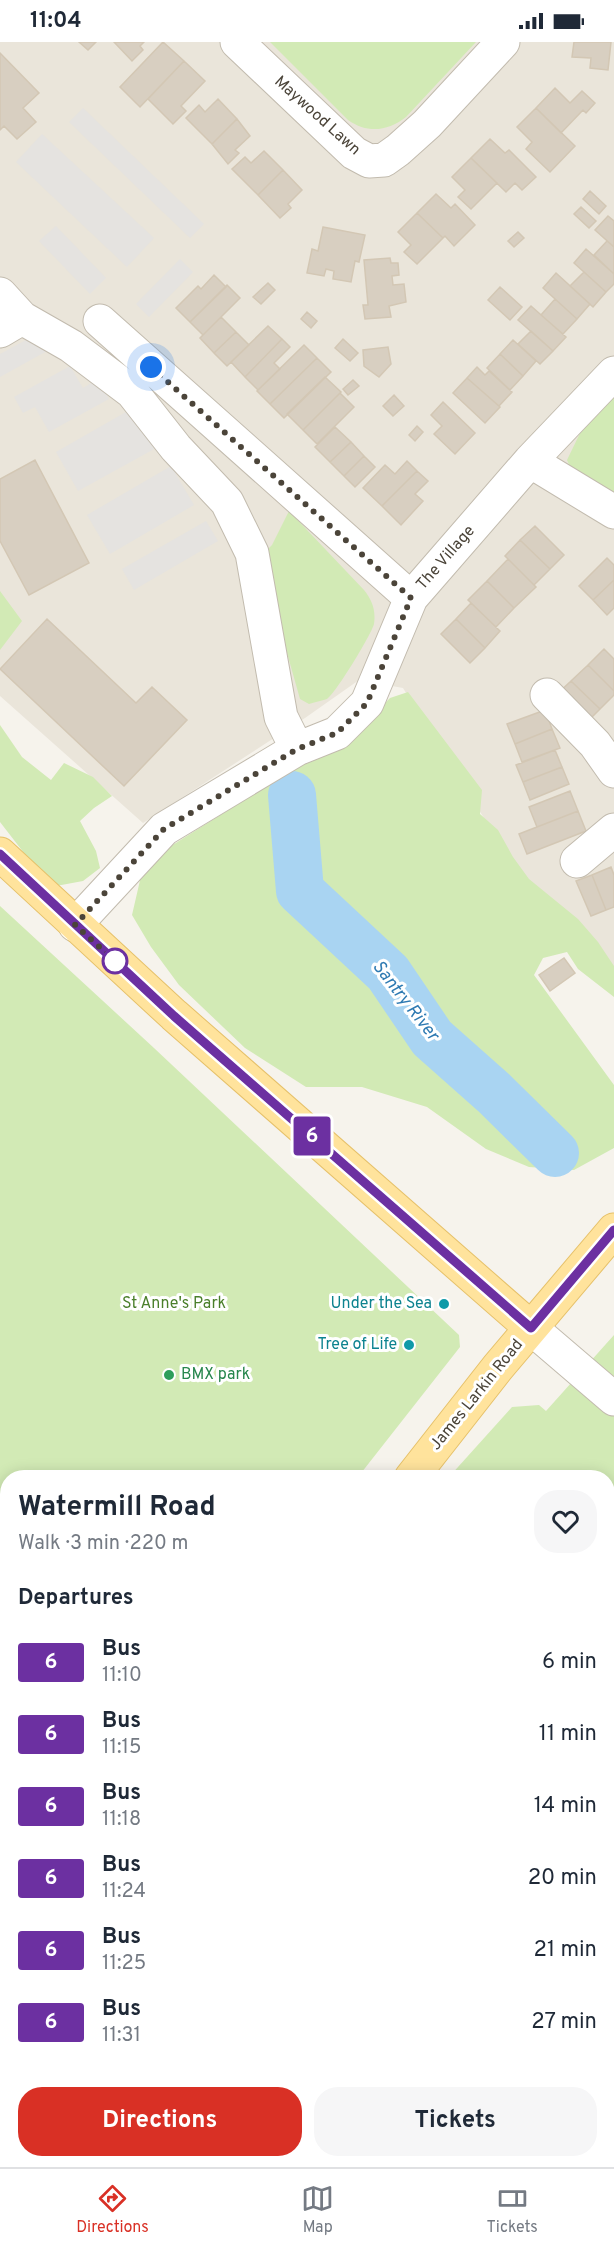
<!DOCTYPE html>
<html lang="en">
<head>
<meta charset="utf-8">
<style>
	body { margin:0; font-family:Overpass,sans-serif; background:#f6f6f7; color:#1f2937; height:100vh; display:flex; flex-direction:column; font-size:22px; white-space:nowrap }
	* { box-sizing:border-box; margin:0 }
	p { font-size:20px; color:#747a83 }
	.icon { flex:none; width:33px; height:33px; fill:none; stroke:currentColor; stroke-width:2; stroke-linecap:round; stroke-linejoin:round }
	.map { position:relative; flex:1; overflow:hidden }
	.details { position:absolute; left:0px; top:1428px; width:615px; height:698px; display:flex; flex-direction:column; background:#fff; border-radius:24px 24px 0 0; box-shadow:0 3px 15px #0003 }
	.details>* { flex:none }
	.badge { padding:0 12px; border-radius:4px; font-size:21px; line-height:39px }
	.you { position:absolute; width:30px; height:30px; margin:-15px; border:4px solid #fff; border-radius:50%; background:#1a73e8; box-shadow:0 0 0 9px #1a73e833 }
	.map>.badge { position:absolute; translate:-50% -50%; box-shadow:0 0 0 3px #fff }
	h2 { padding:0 18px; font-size:22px; line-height:54px }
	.round { display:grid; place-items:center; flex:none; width:63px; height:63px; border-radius:24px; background:#f6f6f7 }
	.headline { display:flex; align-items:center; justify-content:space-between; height:102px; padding:0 18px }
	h1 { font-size:28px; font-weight:700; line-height:45px }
	.action { display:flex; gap:12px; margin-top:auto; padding:12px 18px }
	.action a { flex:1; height:69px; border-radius:24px; background:#d93025; color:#fff; font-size:24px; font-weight:700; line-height:69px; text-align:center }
	.action a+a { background:#f6f6f7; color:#1f2937 }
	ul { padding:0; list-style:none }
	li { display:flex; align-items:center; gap:18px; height:72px; padding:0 18px }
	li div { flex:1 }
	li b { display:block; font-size:22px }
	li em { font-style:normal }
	li .badge { min-width:66px; font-weight:700; text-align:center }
	.status { display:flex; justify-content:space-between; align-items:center; height:42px; padding:0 30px; background:#fff; direction:ltr }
	.status svg { height:16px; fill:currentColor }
	.tab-bar { display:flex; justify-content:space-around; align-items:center; height:84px; border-top:2px solid #e0e1e3; background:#fff; font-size:16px; color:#747a83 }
	.tab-bar a { display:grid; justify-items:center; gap:3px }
	.tab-bar .selected { color:#d93025 }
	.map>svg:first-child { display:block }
	.residential { fill:#eae5da }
	.green { fill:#d2eab5 }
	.parking { fill:#e5e3e0 }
	.water { fill:#a9d4f2 }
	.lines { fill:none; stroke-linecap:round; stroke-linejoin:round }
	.river { stroke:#a9d4f2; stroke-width:48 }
	.building { fill:#d8cfc1; stroke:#d3c7b4; stroke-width:1.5 }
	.minor-casing { stroke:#c2bbae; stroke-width:35 }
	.major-casing { stroke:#e6c16a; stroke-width:35 }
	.minor { stroke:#fff; stroke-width:33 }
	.major { stroke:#ffe39c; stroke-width:33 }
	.line-casing { stroke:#fff; stroke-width:14 }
	.line { stroke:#6c30a1; stroke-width:9 }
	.walk { stroke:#4b4439; stroke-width:6; stroke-dasharray:0 10.8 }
	.stop-dot { fill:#fff; stroke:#6c30a1; stroke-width:3 }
	.culture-dot { fill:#0f9aa8; stroke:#fff; stroke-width:2 }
	.leisure-dot { fill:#2e9e5b; stroke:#fff; stroke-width:2 }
	.labels { text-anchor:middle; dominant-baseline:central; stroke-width:6; stroke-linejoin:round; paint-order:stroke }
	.street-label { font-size:16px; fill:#4b4439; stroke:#fff }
	.park-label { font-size:16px; fill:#4a7f2a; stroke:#fff }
	.culture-label { font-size:16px; fill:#0d838f; stroke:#fff; text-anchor:end }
	.leisure-label { font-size:16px; fill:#27864d; stroke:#fff; text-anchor:start }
	.water-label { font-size:18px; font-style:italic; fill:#2e7ab2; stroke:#fff }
</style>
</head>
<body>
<div class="status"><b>11:04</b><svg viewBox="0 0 49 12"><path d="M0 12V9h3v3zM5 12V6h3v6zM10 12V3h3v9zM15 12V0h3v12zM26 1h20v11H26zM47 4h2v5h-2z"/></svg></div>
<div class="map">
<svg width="614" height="2125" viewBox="0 0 614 2125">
	<rect width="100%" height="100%" fill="#f6f3ec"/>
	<!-- residential -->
	<path class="residential" d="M 0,0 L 614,0 L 614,930 L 517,829 L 403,646 L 359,638 L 305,676 L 143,781 L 0,654 Z"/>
	<!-- green -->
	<path class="green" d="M 270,0 L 476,0 L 406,75 C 388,89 368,92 348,78 Z
		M 614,350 L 614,454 L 570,425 L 567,418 L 583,385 Z
		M 289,469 L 364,548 C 372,558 376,568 374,582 C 371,593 336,651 327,657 C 322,659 314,660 309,662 L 300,657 L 260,515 L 272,503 Z
		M 0,549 L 22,579 L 0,608 Z
		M 408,650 L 482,748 L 480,772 L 498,788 L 513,815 L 529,837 L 578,877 L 598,900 L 614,924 L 614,955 L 578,927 L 567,910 L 543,916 L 534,933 L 614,1043 L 614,1106 L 574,1128 L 529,1125 L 486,1107 L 427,1065 L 362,1045 L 306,1045 L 245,1006 L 179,943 L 151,905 L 132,873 L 144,821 L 362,684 L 390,656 Z
		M 0,683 L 22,715 L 51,738 L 64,721 L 93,735 L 112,754 L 94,766 L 80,779 L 96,809 L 100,826 L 83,839 L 56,844 L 24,811 L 0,780 Z
		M 0,864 L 154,1006 L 459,1293 L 460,1305 L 358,1435 L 8,1436 L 8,2065 L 0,2082 Z
		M 614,1293 L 614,2125 L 95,2125 L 98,2118 L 608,2118 L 608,1436 L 449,1435 L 512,1365 L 539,1363 L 546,1369 Z"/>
	<!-- parking -->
	<path class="parking" d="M 83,66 L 204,182 L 190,196 L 69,80 Z
		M 42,92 L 154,196 L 127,225 L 16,120 Z
		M 56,184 L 106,236 L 90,252 L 39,199 Z
		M 180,217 L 193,230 L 149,275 L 136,262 Z
		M 37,292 L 47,309 L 0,335 L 0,312 Z
		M 70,324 L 83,346 L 98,337 L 109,357 L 49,390 L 35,365 L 23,371 L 14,355 Z
		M 133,366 L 156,406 L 78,449 L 56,410 Z
		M 171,424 L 194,463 L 110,512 L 87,473 Z
		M 206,479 L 218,499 L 134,548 L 122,527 Z
		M 0,1883 L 7,1886 L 8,1981 L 0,2008 Z
		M 0,2021 L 7,2024 L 8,2046 L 0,2069 Z"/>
	<!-- water -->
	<path class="water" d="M 614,1887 L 614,2125 L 377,2125 L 376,2118 L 608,2118 L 608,1888 Z"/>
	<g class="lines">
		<!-- river -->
		<path class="river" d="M 292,753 L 300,849 L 388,931 L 432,996 L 494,1051 L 555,1111"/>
	</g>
	<!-- building -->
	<path class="building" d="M 79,0 L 96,0 L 88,8 Z
		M 114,0 L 144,0 L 140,4 L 143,8 L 132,19 Z
		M 163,0 L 184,19 L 140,65 L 120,45 Z
		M 574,0 L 611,0 L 608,28 L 590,26 L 591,16 L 572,15 Z
		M 0,11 L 39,51 L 23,66 L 36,80 L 17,97 L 4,84 L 0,88 Z
		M 184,19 L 205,39 L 181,64 L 186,69 L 173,82 L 148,57 Z
		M 555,46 L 570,61 L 582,49 L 595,61 L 586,71 L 583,68 L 561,91 L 536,66 Z
		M 218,57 L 237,77 L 212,102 L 186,76 L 199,63 L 205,70 Z
		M 536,66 L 575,104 L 550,130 L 526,107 L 532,100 L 517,85 Z
		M 237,77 L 250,94 L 235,108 L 239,111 L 228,122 L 212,102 Z
		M 490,97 L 505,111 L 509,108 L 536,135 L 522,148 L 515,141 L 506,150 L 471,116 Z
		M 264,109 L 283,128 L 258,153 L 232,127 L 245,115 L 251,121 Z
		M 471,116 L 497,141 L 471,167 L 458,155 L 465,148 L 452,135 Z
		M 283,128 L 302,148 L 288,162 L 291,166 L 280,176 L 258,153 Z
		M 590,149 L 606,164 L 599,172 L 583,157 Z
		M 436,152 L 451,166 L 455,162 L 475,183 L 454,204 L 445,194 L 443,196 L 417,171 Z
		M 581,165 L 596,179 L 589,186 L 574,172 Z
		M 417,171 L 443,196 L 417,222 L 404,210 L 411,203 L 398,190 Z
		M 608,174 L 614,179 L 614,205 L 595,188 Z
		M 323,185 L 365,193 L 359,220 L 355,219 L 351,240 L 333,237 L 334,229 L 326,227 L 324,234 L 307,231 L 312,207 L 318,209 Z
		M 518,190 L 524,196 L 514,205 L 508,199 Z
		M 607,199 L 614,205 L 614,232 L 594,213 Z
		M 586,207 L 614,232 L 614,242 L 606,250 L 574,221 Z
		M 390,216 L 391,221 L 398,221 L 399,233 L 392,234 L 393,243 L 404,242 L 406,260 L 389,264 L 391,275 L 365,277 L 363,263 L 368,263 L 364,218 Z
		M 584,230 L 606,250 L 593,265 L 570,244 Z
		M 556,231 L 590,262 L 577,277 L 543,246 Z
		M 214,233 L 226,245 L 190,280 L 176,266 L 198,244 L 201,247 Z
		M 268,241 L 275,248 L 261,262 L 253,255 Z
		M 227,243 L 240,256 L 203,293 L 190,280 Z
		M 500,245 L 522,265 L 510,278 L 488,258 Z
		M 555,257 L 577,277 L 563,292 L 541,273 Z
		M 531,264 L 566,295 L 553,309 L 518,278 Z
		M 307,270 L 317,279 L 311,286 L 301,277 Z
		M 221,275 L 236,290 L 214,311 L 200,296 Z
		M 268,284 L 282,297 L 245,335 L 231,320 Z
		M 531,289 L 553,309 L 540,322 L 518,302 Z
		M 236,290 L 249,303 L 227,324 L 214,311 Z
		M 282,297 L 290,305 L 274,321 L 280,327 L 258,348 L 245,335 Z
		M 343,297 L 358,311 L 350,319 L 335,306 Z
		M 513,298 L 536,319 L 523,334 L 500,312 Z
		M 304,303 L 317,316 L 270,362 L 257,349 Z
		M 388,305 L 391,322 L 379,335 L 364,324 L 363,308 Z
		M 500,312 L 523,334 L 510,348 L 487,326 Z
		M 317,316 L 331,330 L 284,376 L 270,362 Z
		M 477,325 L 485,333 L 489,329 L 512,350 L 499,364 L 467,336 Z
		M 325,335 L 341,350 L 303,388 L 287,372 Z
		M 467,336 L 500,365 L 485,381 L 453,351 Z
		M 353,338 L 359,344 L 348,353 L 343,347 Z
		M 340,351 L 354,365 L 317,402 L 303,388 Z
		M 394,353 L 404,364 L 393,374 L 383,364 Z
		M 443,360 L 475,391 L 455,412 L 434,392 L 442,384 L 431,373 Z
		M 417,384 L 423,390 L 415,399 L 409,393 Z
		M 335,385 L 351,400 L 330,420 L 315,405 Z
		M 351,400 L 364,414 L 344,434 L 330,420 Z
		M 364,414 L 375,425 L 355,445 L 344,434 Z
		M 35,418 L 89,521 L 29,553 L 0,499 L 0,437 Z
		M 407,419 L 417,429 L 382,464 L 363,446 L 385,423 L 395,432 Z
		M 417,429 L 428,439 L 415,452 L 423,459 L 401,483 L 382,464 Z
		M 535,484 L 564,513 L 550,527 L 520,498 Z
		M 520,498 L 550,527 L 534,543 L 505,514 Z
		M 607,516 L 614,523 L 614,538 L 593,558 L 579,544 Z
		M 508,517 L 536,545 L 514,566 L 487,539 Z
		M 614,538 L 614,566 L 607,573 L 593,558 Z
		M 487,539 L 514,566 L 496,585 L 468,558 Z
		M 471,561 L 500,589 L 485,606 L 456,577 Z
		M 47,577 L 136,661 L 152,645 L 187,678 L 124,744 L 0,627 Z
		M 456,577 L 485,606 L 470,621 L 441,592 Z
		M 604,607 L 614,617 L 614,649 L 588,623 Z
		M 588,623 L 614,649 L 614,653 L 600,667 L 571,639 Z
		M 571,639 L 600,667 L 584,683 L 555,654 Z
		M 545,668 L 552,687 L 515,702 L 507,682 Z
		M 552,687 L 560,706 L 522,720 L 515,702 Z
		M 555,708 L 562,725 L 523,740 L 516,723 Z
		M 562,725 L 569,742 L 530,758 L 523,740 Z
		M 570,749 L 578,769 L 537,785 L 529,765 Z
		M 578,769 L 586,789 L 527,812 L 519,792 Z
		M 611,825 L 614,833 L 614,865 L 606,868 L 592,833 Z
		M 592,833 L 606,868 L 591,874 L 576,839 Z
		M 564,916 L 575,931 L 550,949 L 539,933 Z"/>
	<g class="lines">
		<!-- minor casing -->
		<g class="minor-casing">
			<path id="minor" d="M 237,0 L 354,111 L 369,119 L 384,118 L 398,108 L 427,82 L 503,0
				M 0,252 L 22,276
				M 100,279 L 411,556
				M 0,289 L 22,276 L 71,304 L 132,350 L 176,406 L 227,460 L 252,511 L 281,675 L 297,707
				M 530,419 L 614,470
				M 547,653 L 595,702 L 614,729
				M 577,819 L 614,788
				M 75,883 L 164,787 L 297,707 L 337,691 L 367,661 L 411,556 L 530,419 L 614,331
				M 531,1286 L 614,1357"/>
		</g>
		<!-- major casing -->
		<g class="major-casing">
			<path id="major" d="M 0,812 L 174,973 L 531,1286
				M 411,1436 L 498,1325 L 614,1188
				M 25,2125 L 28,2118"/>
		</g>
		<!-- minor -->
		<use href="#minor" class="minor"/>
		<!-- major -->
		<use href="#major" class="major"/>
	</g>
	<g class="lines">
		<!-- line casing -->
		<g class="line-casing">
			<path id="line" d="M 0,812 L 174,974 L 531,1286 L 614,1188"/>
		</g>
		<!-- line -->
		<use href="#line" class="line"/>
		<!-- walk -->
		<path class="walk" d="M 115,919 L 75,883 L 164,787 L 297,707 L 337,691 L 367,661 L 411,556 L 151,325"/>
	</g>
	<!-- markers -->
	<circle class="stop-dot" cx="115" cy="919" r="12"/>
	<g class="culture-dot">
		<circle cx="444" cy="1262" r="6"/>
		<circle cx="409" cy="1303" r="6"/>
	</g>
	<circle class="leisure-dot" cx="169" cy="1333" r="6"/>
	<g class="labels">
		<!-- street labels -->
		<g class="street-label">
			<text transform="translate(317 74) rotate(42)">Maywood Lawn</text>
			<text transform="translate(446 516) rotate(-49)">The Village</text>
			<text transform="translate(477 1353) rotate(-51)">James Larkin Road</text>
		</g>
		<!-- park labels -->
		<g class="park-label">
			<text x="174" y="1262">St Anne's Park</text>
		</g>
		<!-- culture labels -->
		<g class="culture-label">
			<text x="432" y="1262">Under the Sea</text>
			<text x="397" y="1303">Tree of Life</text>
		</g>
		<!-- leisure labels -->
		<g class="leisure-label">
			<text x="181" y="1333">BMX park</text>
		</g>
		<!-- water labels -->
		<g class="water-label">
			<text transform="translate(405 959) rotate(52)">Santry River</text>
		</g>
	</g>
</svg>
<div class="you" style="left:151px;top:325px"></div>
<b class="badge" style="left:312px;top:1094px;background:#6c30a1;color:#fff">6</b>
<section class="details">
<div class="headline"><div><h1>Watermill Road</h1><p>Walk · 3 min · 220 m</p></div><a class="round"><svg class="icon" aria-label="heart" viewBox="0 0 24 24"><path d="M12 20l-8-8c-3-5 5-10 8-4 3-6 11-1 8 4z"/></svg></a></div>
<h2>Departures</h2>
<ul>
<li><span class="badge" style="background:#6c30a1;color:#fff">6</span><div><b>Bus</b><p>11:10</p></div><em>6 min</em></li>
<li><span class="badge" style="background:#6c30a1;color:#fff">6</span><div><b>Bus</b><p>11:15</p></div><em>11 min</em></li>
<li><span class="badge" style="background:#6c30a1;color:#fff">6</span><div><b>Bus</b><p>11:18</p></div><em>14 min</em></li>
<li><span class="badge" style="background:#6c30a1;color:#fff">6</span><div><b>Bus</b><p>11:24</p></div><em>20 min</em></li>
<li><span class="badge" style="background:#6c30a1;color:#fff">6</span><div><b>Bus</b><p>11:25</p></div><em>21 min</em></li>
<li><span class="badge" style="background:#6c30a1;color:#fff">6</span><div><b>Bus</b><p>11:31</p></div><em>27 min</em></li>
</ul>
<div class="action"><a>Directions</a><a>Tickets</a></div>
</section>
</div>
<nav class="tab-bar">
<a class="selected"><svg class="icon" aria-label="directions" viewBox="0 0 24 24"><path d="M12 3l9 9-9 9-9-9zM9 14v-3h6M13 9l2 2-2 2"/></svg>Directions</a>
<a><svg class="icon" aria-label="map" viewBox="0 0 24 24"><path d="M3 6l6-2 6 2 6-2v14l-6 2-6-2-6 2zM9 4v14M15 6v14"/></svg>Map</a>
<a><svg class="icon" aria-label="tickets" viewBox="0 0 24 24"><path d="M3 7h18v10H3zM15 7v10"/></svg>Tickets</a>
</nav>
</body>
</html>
